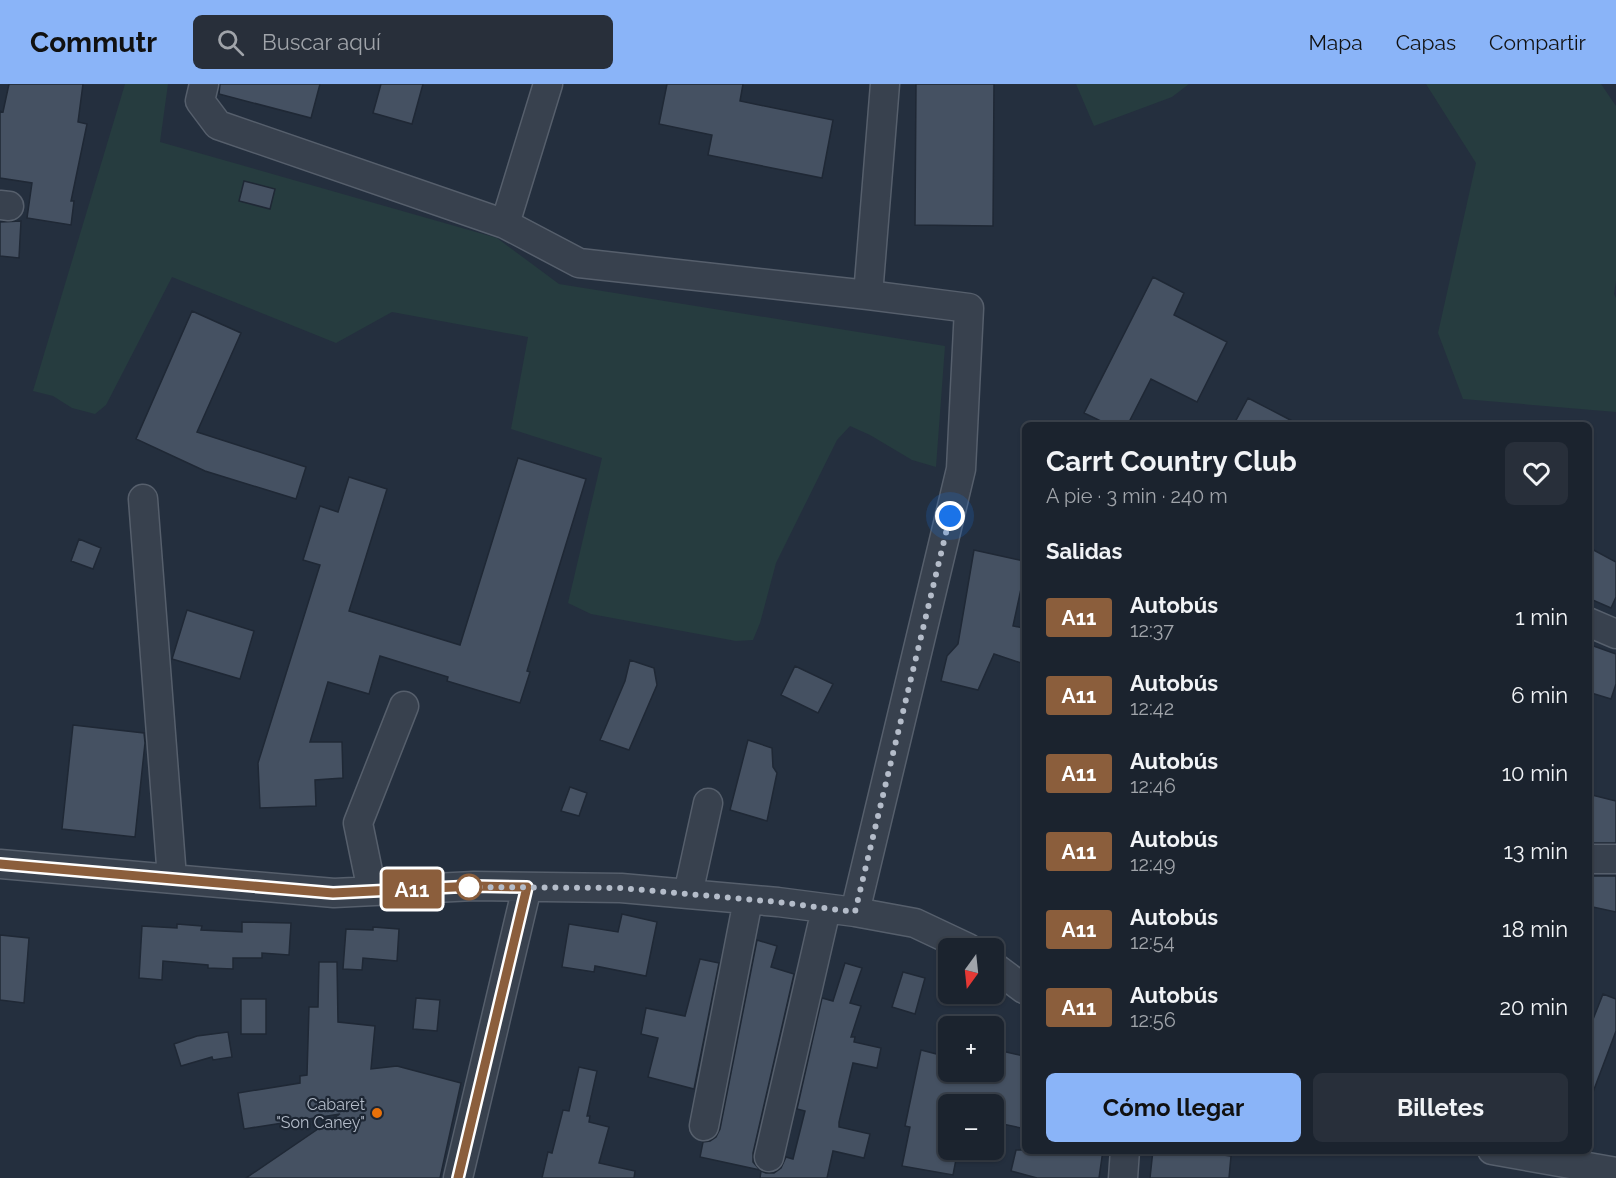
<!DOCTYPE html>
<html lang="es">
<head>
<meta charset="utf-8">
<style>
	body { margin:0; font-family:Raleway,sans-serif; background:#282f3a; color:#f1f3f6; height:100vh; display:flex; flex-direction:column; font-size:22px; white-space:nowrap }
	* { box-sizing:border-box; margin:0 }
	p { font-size:20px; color:#a0a4aa }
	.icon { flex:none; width:33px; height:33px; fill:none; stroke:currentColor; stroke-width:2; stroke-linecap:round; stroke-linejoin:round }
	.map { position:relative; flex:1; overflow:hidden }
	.drawer { position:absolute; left:1022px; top:338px; width:570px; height:732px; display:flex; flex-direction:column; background:#1b232e; border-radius:9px; box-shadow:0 2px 4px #0004,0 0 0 2px #39404a }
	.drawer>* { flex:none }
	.badge { padding:0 12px; border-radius:4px; font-size:21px; line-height:39px }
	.needle { width:39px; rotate:195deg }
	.tools { position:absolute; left:938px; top:854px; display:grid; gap:12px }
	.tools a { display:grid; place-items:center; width:66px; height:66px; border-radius:9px; background:#1b232e; box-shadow:0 2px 4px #0004,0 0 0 2px #39404a; font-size:30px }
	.you { position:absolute; width:30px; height:30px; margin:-15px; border:4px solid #fff; border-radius:50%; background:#1a73e8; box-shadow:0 0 0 9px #1a73e833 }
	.map>.badge { position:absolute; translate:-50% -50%; box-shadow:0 0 0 3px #fff }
	h2 { padding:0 24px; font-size:22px; line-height:54px }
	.round { display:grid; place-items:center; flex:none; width:63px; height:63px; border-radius:9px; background:#282f3a }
	.headline { display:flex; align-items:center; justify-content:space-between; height:102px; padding:0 24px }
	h1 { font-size:28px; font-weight:700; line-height:45px }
	.primary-button { display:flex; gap:12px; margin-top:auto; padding:12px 24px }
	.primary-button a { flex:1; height:69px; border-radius:9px; background:#8ab4f8; color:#111; font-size:24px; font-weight:700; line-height:69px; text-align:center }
	.primary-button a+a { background:#282f3a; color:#f1f3f6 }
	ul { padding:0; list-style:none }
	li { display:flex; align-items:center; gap:18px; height:78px; padding:0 24px }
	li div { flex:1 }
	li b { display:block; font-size:22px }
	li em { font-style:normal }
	li .badge { min-width:66px; font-weight:700; text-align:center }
	header { display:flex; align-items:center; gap:36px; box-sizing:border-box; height:84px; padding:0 30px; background:#8ab4f8; color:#111 }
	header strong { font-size:28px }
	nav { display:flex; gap:33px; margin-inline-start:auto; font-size:21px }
	.search { width:420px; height:54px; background:#282f3a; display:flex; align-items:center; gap:15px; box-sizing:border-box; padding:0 21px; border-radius:9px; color:#a0a4aa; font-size:22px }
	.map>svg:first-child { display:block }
	.green { fill:#263c3f }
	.building { fill:#455162; stroke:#1f2835; stroke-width:1.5 }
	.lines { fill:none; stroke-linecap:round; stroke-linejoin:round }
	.minor-casing { stroke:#565f6c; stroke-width:31 }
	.minor { stroke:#38414e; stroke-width:28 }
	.line-casing { stroke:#fff; stroke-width:14 }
	.line { stroke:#8b5e3c; stroke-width:9 }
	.walk { stroke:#b4bcc9; stroke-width:6; stroke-dasharray:0 10.8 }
	.stop-dot { fill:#fff; stroke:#8b5e3c; stroke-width:3 }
	.food-dot { fill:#e8710a; stroke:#1d2633; stroke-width:2 }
	.labels { text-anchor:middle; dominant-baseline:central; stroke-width:4.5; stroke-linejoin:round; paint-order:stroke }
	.poi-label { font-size:16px; fill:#b4bcc9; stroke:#1d2633; text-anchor:end }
</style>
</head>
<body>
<header>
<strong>Commutr</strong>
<div class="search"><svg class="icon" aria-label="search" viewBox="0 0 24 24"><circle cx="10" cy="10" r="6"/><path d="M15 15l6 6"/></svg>Buscar aquí</div>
<nav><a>Mapa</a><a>Capas</a><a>Compartir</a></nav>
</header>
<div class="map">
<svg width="1616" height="1094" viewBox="0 0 1616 1094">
	<rect width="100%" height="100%" fill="#242f3e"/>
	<!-- green -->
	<path class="green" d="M 125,0 L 168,0 L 160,58 L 497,154 L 559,200 L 945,262 L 936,383 L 912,376 L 870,351 L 850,342 L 837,356 L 776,479 L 760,539 L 753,556 L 736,557 L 591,530 L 568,519 L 602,374 L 511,345 L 528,253 L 392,228 L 336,259 L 172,193 L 106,321 L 95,330 L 72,324 L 53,312 L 33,307 Z
		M 1076,0 L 1189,0 L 1172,13 L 1094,42 Z
		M 1426,0 L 1601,0 L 1616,22 L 1616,197 L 1614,210 L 1616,214 L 1616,328 L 1463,315 L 1438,249 L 1476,79 Z"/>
	<!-- building -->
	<path class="building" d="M 9,0 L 83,0 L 78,38 L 87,40 L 71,117 L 74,117 L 71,141 L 27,134 L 32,99 L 0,94 L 0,27 L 3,28 Z
		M 220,0 L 320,0 L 311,34 L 219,10 Z
		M 381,0 L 423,0 L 412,40 L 373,29 Z
		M 667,0 L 743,0 L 740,17 L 833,36 L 822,94 L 708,71 L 712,51 L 659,40 Z
		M 916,0 L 994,0 L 993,142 L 915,141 Z
		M 244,97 L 275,105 L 270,125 L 239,117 Z
		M 21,137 L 19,174 L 0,172 L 0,138 Z
		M 1153,193 L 1184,209 L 1174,231 L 1227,258 L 1197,318 L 1151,295 L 1128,340 L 1107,340 L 1084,329 Z
		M 192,227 L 241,249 L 197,348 L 306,383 L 296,415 L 205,387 L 136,355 Z
		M 1248,314 L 1298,340 L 1234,340 Z
		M 518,374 L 586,395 L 527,587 L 530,588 L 520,619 L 447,597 L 448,593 L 380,572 L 369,610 L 328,598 L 310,658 L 342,658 L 343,694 L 315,696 L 316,722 L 260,724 L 258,679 L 320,481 L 303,476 L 320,422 L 338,428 L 349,393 L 387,405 L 349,527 L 460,561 Z
		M 79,455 L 101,464 L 93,485 L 71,477 Z
		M 1588,463 L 1616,478 L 1616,513 L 1611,524 L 1588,514 Z
		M 974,466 L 1024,477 L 1024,491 L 1013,542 L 1024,544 L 1024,580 L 994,570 L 978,606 L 941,597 L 947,572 L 958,560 Z
		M 187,526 L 254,547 L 240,595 L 172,575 Z
		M 1588,560 L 1616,570 L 1616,600 L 1611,615 L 1588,608 Z
		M 630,576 L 654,584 L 657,601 L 629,666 L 600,656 L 625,597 Z
		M 795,582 L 833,600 L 818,629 L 781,611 Z
		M 73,641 L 144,649 L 145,659 L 135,753 L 62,745 Z
		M 748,656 L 772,664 L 773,683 L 777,689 L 767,737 L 730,726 Z
		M 570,703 L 587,709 L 579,732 L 561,727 Z
		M 1588,710 L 1616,717 L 1616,759 L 1588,759 Z
		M 1588,792 L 1616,792 L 1616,828 L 1588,822 Z
		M 622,830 L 657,838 L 646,892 L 595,882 L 594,888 L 562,883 L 569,840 L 618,848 Z
		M 242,838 L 291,839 L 289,871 L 262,869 L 262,874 L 233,874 L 233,885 L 208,884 L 208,881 L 163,877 L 162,896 L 139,894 L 142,842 L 177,844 L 177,840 L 202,842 L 201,846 L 242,848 Z
		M 373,843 L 399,845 L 397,877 L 363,874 L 362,886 L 343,885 L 346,845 L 373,846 Z
		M 0,851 L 29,854 L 24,919 L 0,916 Z
		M 757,856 L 777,862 L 771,883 L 794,890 L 753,1069 L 753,1078 L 760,1086 L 700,1073 L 703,1058 L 710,1057 L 716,1053 L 720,1045 Z
		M 700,875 L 719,879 L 694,1005 L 648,993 L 658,954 L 641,950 L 646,924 L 685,932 Z
		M 319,878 L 337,878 L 338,938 L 375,942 L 371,985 L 397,982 L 461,999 L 440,1094 L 246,1094 L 340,1030 L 244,1045 L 238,1009 L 300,999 L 300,992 L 307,991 L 309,923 L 318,923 Z
		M 845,879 L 862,884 L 850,919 L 861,922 L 851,953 L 855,953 L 854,958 L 881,964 L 877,984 L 853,979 L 839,1038 L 839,1043 L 870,1050 L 864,1074 L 833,1067 L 827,1094 L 760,1094 L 761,1087 L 766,1089 L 774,1089 L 781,1084 L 786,1073 L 793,1075 L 805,1027 L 797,1025 L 822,914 L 833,917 Z
		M 903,888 L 925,894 L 915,930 L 892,923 Z
		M 1603,910 L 1616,915 L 1616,947 L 1590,1016 L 1588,1015 L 1588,948 Z
		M 416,914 L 440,916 L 437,947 L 413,945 Z
		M 241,915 L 266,915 L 266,950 L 241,950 Z
		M 228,948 L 232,973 L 213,976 L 212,973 L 181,982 L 174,960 L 197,952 Z
		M 993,965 L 1024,972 L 1024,1026 L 1021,1044 L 993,1038 L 993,1020 L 948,1020 L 948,1065 L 958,1065 L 953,1091 L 902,1082 L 910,1043 L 905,1042 L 921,966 L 948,973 L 948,987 L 993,987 Z
		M 579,983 L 597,987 L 587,1032 L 590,1032 L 589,1038 L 609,1043 L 599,1079 L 635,1087 L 634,1094 L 542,1094 L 548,1068 L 552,1069 L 563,1026 L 569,1027 Z
		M 1016,1066 L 1103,1066 L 1099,1094 L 1037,1094 L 1011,1087 Z
		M 1153,1066 L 1186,1066 L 1231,1072 L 1229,1094 L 1150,1094 Z"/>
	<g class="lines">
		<!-- minor casing -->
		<g class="minor-casing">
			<path id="minor" d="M 204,0 L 200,17 L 218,41 L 505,140 L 579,179 L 868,211 L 969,224 L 961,385 L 855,828
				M 0,121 L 9,122
				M 505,140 L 548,0
				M 868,211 L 885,0
				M 143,415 L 172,794
				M 1588,538 L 1616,550
				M 1588,775 L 1616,775
				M 0,780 L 334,809 L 474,802 L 621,804 L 688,810 L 778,818 L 855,828 L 915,839 L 968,864
				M 372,807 L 358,739 L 404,622
				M 688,810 L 708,719
				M 993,882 L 1024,905
				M 704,1042 L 748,816
				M 1492,1066 L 1616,1088
				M 769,1073 L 826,825
				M 458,1094 L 527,803
				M 1123,1094 L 1125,1066"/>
		</g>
		<!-- minor -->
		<use href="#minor" class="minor"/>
	</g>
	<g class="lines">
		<!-- line casing -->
		<g class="line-casing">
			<path id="line" d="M 0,780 L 333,809 L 474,802 L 527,803 L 458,1094"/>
		</g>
		<!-- line -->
		<use href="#line" class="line"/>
		<!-- walk -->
		<path class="walk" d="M 469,803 L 621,804 L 778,818 L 855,828 L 950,432"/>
	</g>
	<!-- markers -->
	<circle class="stop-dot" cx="469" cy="803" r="12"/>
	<circle class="food-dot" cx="377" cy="1029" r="6"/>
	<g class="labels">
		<!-- poi labels -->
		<g class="poi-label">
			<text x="365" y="1020">Cabaret<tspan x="365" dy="18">"Son Caney"</tspan></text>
		</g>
	</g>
</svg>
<div class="tools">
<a><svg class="needle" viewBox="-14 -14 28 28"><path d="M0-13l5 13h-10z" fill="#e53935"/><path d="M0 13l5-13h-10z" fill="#a0a4aa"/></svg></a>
<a>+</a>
<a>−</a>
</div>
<div class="you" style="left:950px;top:432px"></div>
<b class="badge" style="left:412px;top:805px;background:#8b5e3c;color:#fff">A11</b>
<section class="drawer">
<div class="headline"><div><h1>Carrt Country Club</h1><p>A pie · 3 min · 240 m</p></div><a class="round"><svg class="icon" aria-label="heart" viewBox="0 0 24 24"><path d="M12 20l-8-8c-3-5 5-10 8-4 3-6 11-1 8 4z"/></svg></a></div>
<h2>Salidas</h2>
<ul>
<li><span class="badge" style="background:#8b5e3c;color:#fff">A11</span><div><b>Autobús</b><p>12:37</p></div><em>1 min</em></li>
<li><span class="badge" style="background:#8b5e3c;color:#fff">A11</span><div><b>Autobús</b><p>12:42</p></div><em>6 min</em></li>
<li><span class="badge" style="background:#8b5e3c;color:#fff">A11</span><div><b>Autobús</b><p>12:46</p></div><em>10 min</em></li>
<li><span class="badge" style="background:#8b5e3c;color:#fff">A11</span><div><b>Autobús</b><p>12:49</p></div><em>13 min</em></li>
<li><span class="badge" style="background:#8b5e3c;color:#fff">A11</span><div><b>Autobús</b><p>12:54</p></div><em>18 min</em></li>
<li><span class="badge" style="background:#8b5e3c;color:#fff">A11</span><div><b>Autobús</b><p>12:56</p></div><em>20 min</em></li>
</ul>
<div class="primary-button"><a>Cómo llegar</a><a>Billetes</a></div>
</section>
</div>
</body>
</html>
